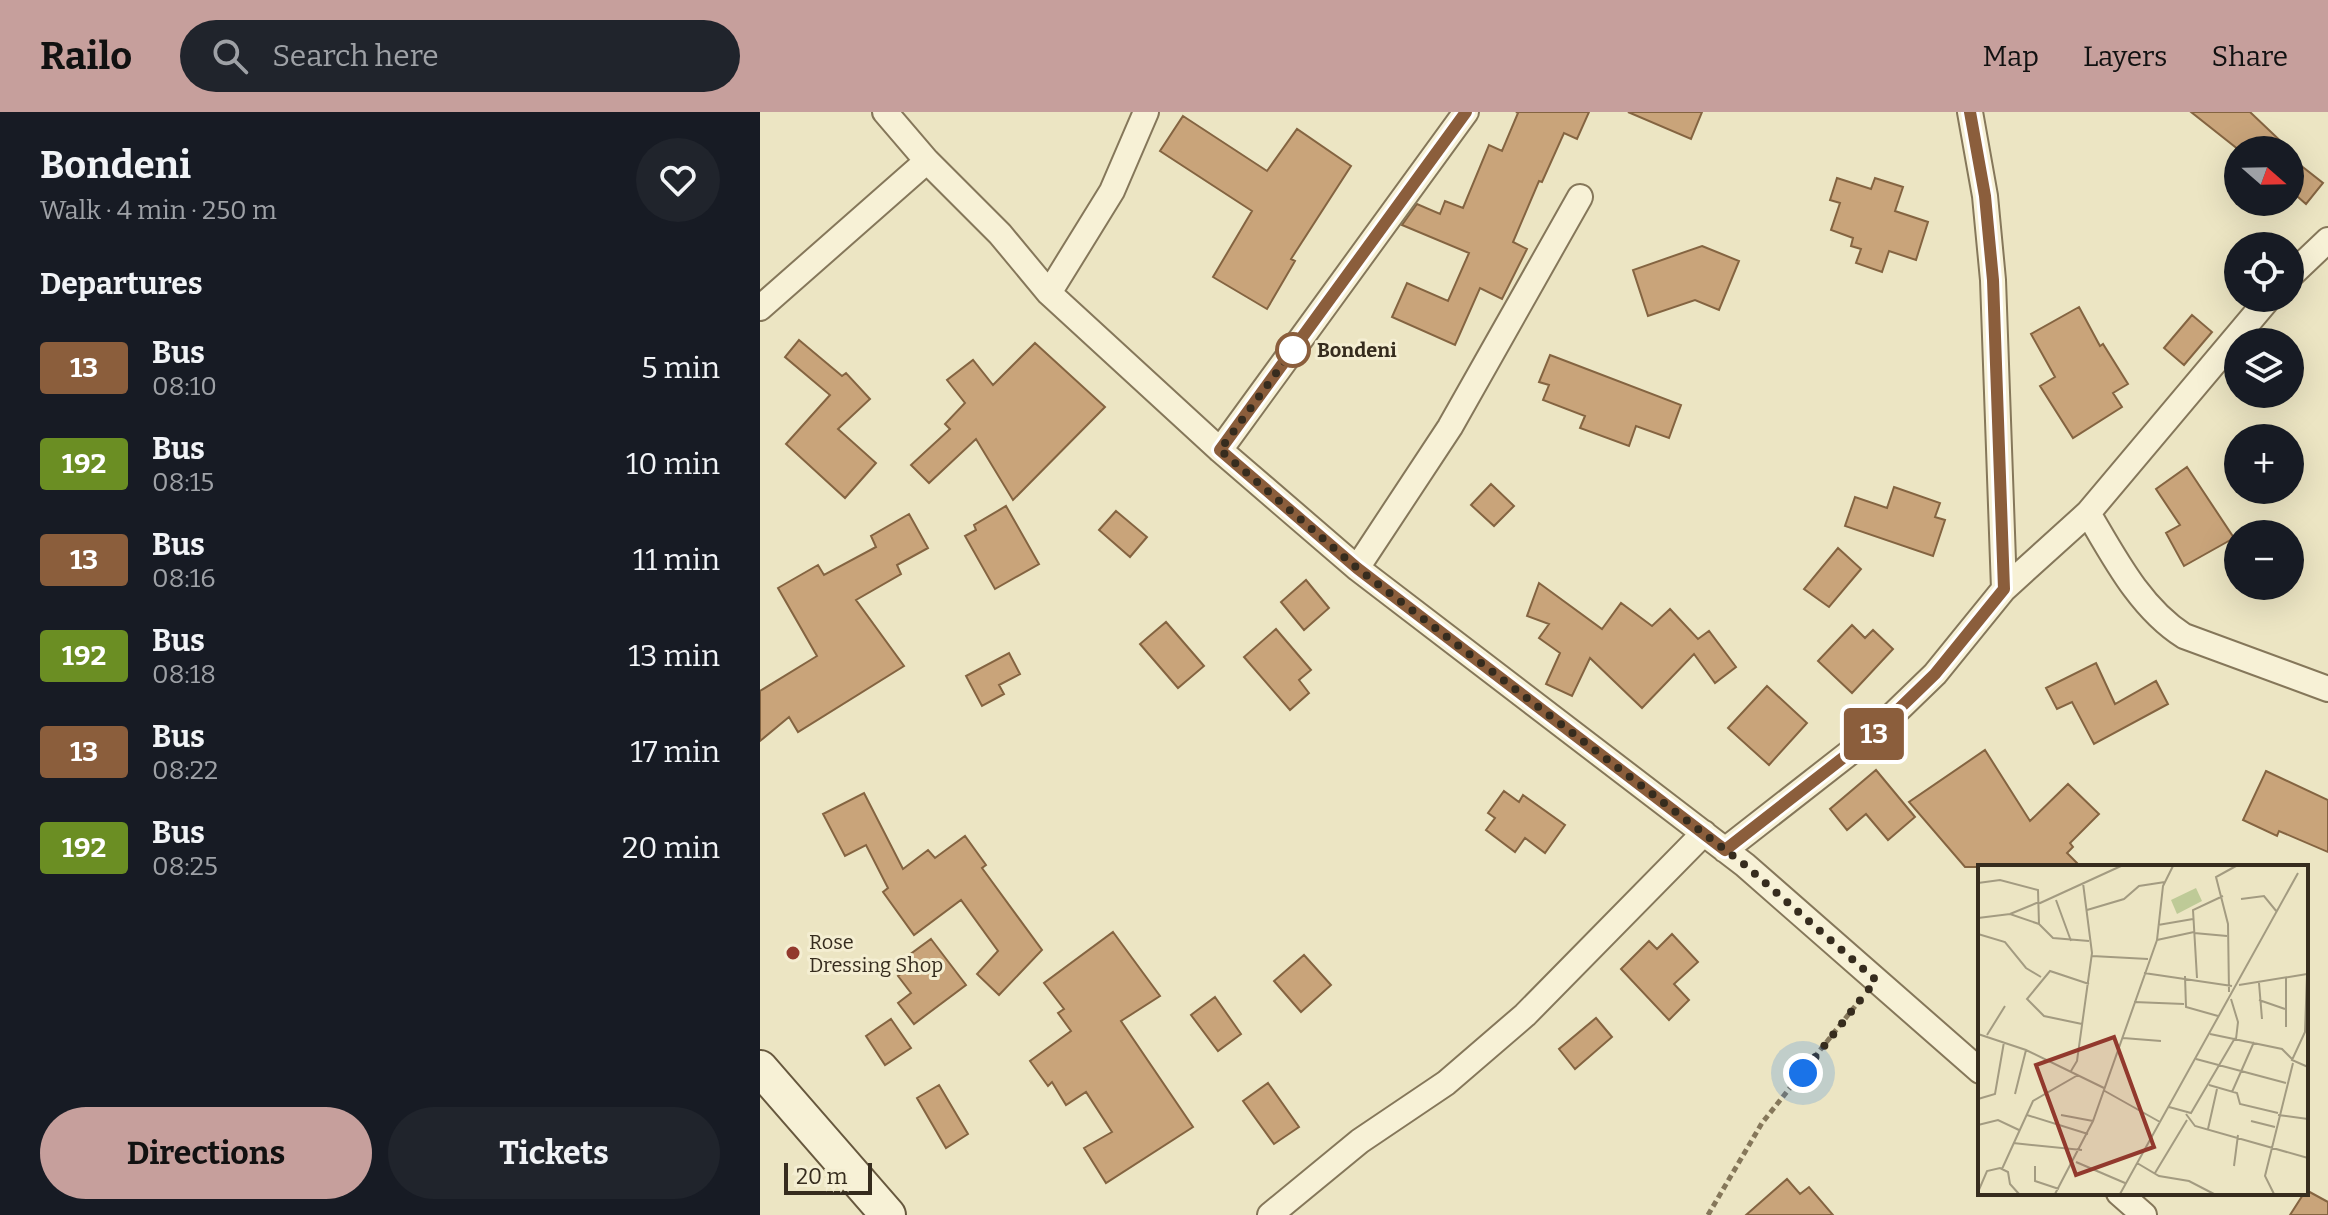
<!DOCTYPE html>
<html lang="en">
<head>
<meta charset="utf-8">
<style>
	body { margin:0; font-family:Bitter,serif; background:#20242c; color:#f1f3f6; height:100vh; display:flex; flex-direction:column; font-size:30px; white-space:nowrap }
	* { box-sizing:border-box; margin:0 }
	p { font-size:26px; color:#9ea1a6 }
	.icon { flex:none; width:44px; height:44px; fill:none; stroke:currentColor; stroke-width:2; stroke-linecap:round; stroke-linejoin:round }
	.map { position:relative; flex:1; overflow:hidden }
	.drawer { display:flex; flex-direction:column; background:#171b24; width:760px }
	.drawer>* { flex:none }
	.badge { padding:0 16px; border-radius:6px; font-size:28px; line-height:52px }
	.needle { width:52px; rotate:110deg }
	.controls { position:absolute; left:1464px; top:24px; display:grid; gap:16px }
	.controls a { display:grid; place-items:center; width:80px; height:80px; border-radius:50%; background:#171b24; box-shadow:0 8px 32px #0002; font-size:40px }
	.scale { position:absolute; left:24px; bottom:20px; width:88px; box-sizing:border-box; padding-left:8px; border:4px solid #362c1e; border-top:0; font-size:22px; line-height:28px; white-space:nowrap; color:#362c1e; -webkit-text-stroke:6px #f4eed2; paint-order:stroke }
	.you { position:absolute; width:40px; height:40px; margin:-20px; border:6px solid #fff; border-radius:50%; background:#1a73e8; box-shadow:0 0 0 12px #1a73e833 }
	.map>.badge { position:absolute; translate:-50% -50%; box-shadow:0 0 0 4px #fff }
	h2 { padding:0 40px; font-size:30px; line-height:72px }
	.round { display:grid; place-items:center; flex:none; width:84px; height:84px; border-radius:42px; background:#20242c }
	.headline { display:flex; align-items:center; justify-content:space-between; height:136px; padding:0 40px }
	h1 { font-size:38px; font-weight:700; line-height:60px }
	.action { display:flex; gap:16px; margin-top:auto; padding:16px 40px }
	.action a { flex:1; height:92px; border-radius:48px; background:#c69f9c; color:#111; font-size:32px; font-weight:700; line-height:92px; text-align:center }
	.action a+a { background:#20242c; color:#f1f3f6 }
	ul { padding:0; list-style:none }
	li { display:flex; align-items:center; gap:24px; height:96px; padding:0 40px }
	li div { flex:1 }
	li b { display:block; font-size:30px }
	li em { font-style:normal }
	li .badge { min-width:88px; font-weight:700; text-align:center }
	header { display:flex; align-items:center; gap:48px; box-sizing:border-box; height:112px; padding:0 40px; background:#c69f9c; color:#111 }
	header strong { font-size:38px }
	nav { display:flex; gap:44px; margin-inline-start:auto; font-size:28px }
	.search { width:560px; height:72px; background:#20242c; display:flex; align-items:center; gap:20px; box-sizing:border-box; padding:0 28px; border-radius:44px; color:#9ea1a6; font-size:30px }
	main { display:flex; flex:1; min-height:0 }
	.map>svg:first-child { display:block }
	.building { fill:#c9a47a; stroke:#846441; stroke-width:2 }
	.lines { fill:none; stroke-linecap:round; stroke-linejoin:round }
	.minor-casing { stroke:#85775a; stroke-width:28 }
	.secondary-casing { stroke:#67583e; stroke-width:38 }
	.path { stroke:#85775a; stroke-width:5; stroke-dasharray:6 4; stroke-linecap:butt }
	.minor { stroke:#f7f1d6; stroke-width:24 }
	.secondary { stroke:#f7f1d6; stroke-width:34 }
	.line-casing { stroke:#fff; stroke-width:18 }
	.line { stroke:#8b5e3c; stroke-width:12 }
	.walk { stroke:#362c1e; stroke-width:8; stroke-dasharray:0 14.4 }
	.stop-dot { fill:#fff; stroke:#8b5e3c; stroke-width:4 }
	.poi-dot { fill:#92392d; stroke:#f4eed2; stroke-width:3 }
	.labels { text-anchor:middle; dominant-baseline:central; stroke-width:6; stroke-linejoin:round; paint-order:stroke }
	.stop-label { font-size:20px; font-weight:bold; fill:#362c1e; stroke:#f4eed2; text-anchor:start }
	.poi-label { font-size:20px; fill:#362c1e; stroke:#f4eed2; text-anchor:start }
	.inset-road { fill:none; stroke:#a39b81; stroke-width:2 }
	.view { fill:#92392d; fill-opacity:0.15; stroke:#92392d; stroke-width:4 }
	.inset-edge { fill:none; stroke:#362c1e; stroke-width:4 }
</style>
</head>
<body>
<header>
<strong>Railo</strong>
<div class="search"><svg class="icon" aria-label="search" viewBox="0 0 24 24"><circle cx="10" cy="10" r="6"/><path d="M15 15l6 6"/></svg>Search here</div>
<nav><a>Map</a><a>Layers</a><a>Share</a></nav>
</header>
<main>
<section class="drawer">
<div class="headline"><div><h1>Bondeni</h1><p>Walk · 4 min · 250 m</p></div><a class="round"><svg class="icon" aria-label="heart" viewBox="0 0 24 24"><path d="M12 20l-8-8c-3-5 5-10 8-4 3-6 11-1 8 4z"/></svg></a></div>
<h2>Departures</h2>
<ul>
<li><span class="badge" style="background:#8b5e3c;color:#fff">13</span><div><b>Bus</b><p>08:10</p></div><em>5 min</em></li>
<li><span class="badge" style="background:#6b8e23;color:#fff">192</span><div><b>Bus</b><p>08:15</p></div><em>10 min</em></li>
<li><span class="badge" style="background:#8b5e3c;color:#fff">13</span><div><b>Bus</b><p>08:16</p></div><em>11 min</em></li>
<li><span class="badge" style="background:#6b8e23;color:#fff">192</span><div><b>Bus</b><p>08:18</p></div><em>13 min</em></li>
<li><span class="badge" style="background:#8b5e3c;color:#fff">13</span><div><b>Bus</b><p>08:22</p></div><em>17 min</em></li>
<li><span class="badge" style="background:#6b8e23;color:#fff">192</span><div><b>Bus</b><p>08:25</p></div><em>20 min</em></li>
</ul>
<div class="action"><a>Directions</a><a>Tickets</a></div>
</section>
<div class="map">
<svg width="1568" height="1103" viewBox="0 0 1568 1103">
	<rect width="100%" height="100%" fill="#ece5c3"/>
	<!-- building -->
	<path class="building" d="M 756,0 L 829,0 L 817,27 L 804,21 L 782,70 L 779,69 L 753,130 L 767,137 L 742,187 L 720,176 L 695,233 L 632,205 L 647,171 L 688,189 L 709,141 L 642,113 L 657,92 L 680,102 L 685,89 L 703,96 L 729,33 L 742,39 L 758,1 Z
		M 868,0 L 942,0 L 931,27 Z
		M 1431,0 L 1490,0 L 1530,38 L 1479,38 Z
		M 423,4 L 507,59 L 537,17 L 591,54 L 531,147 L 535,149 L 507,197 L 453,165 L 492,99 L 400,39 Z
		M 1530,45 L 1563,71 L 1546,92 L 1530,78 Z
		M 1077,66 L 1111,77 L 1115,66 L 1143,75 L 1135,99 L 1168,110 L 1156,148 L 1129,139 L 1122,160 L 1096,151 L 1101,137 L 1091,134 L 1093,126 L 1071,118 L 1080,91 L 1070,88 Z
		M 942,134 L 979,149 L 959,198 L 935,188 L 888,204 L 873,158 Z
		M 1319,195 L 1340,234 L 1343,232 L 1368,272 L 1353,281 L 1362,295 L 1313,326 L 1280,274 L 1295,265 L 1271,222 Z
		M 1432,203 L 1452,220 L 1424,253 L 1404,236 Z
		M 39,228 L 82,264 L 86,261 L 110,287 L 78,317 L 116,351 L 85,386 L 26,332 L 70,283 L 25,245 Z
		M 275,231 L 345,295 L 253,388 L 216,327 L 169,371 L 151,353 L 190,317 L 185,312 L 205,291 L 187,268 L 213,248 L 233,273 Z
		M 790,243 L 921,293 L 909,326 L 876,314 L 869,334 L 820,316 L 825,304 L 783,288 L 789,273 L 779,270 Z
		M 1427,355 L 1474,426 L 1424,454 L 1406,421 L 1420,413 L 1396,377 Z
		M 731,372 L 754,394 L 734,414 L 711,393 Z
		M 1134,375 L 1180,391 L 1175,405 L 1185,408 L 1173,444 L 1085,414 L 1095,385 L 1127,396 Z
		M 246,394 L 279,452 L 235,477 L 205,424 L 216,418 L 214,413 Z
		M 356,399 L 387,425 L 370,445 L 339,418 Z
		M 149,402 L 168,436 L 137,453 L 141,462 L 96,488 L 144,554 L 38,620 L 29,605 L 0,629 L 0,579 L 57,544 L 18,476 L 58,453 L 64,463 L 116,435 L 111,424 Z
		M 1078,436 L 1101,457 L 1069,495 L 1044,477 Z
		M 546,468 L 569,496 L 544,518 L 521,490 Z
		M 779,471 L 842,517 L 861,491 L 892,514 L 910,497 L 938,527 L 949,519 L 976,555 L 955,571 L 934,542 L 882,596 L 830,546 L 812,584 L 786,572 L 800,541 L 779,526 L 789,512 L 767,504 Z
		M 406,510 L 444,554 L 418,576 L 380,532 Z
		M 1092,513 L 1105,526 L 1113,518 L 1133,537 L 1092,581 L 1058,549 Z
		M 516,517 L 551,558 L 539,568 L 549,581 L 530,598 L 484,545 Z
		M 249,541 L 260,562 L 239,573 L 244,582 L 222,594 L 206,564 Z
		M 1336,551 L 1355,592 L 1396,569 L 1408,592 L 1334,632 L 1312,590 L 1297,597 L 1286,576 Z
		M 1007,574 L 1047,611 L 1009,653 L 968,616 Z
		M 1225,638 L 1270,709 L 1308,672 L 1339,702 L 1310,731 L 1313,735 L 1307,741 L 1321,755 L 1205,755 L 1149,690 Z
		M 1116,658 L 1155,705 L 1128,728 L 1106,702 L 1087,718 L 1070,697 Z
		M 1506,659 L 1568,688 L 1568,740 L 1519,719 L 1517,724 L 1483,708 Z
		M 744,679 L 759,690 L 763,683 L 805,713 L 785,741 L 765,726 L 755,740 L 726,718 L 735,706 L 728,701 Z
		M 104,681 L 143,757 L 168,738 L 175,746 L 205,724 L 226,753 L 222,756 L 282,838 L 239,883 L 217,862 L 238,839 L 201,788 L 154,823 L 123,780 L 128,776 L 106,733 L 85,744 L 63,702 Z
		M 353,820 L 400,884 L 361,909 L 433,1015 L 346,1071 L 324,1036 L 352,1020 L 326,980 L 306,993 L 292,970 L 288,974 L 270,949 L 311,919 L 298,901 L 304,897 L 284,871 Z
		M 912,822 L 938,850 L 914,872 L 929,888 L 909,908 L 861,857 L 889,829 L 897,837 Z
		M 171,827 L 206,873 L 154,912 L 138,891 L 151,881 L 138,864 L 151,854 L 145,846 Z
		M 544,843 L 571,873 L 541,900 L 514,869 Z
		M 455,885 L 481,922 L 458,939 L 431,903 Z
		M 836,906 L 852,925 L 815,957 L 799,937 Z
		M 131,907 L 151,936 L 125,953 L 106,924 Z
		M 508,971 L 539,1015 L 514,1032 L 483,989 Z
		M 179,973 L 208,1022 L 186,1036 L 157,986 Z
		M 1027,1067 L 1040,1082 L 1049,1075 L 1073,1103 L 986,1103 Z
		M 1546,1078 L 1568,1090 L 1568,1103 L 1530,1103 Z"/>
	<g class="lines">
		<!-- minor casing -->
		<g class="minor-casing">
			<path id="minor" d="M 125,0 L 167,49 L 240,122 L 289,181 L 460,338 L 597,456 L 985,753 L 1220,959
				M 1210,0 L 1225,84 L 1233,168 L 1244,477
				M 1530,164 L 1568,128
				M 289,181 L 352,79 L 386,0
				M 0,196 L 167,49
				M 460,338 L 706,0
				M 1328,401 C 1354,445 1380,496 1424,524 L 1568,577
				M 597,456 L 690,315 L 820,85
				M 965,738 L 1111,624 L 1175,562 L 1244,477 L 1328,401 L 1509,186
				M 1359,1081 L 1384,1103
				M 510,1103 L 600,1029 L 686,971 L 765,903 L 944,721"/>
		</g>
		<!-- secondary casing -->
		<g class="secondary-casing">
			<path id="secondary" d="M 0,956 L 128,1103"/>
		</g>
		<!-- path -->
		<path class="path" d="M 948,1103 L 1002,1011 L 1100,888"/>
		<!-- minor -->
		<use href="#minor" class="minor"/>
		<!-- secondary -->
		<use href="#secondary" class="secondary"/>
	</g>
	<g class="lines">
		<!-- line casing -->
		<g class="line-casing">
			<path id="line" d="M 706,0 L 460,338 L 597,456 L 965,738 L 1111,624 L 1175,562 L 1244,477 L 1233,168 L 1225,84 L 1210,0"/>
		</g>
		<!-- line -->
		<use href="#line" class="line"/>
		<!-- walk -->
		<path class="walk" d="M 533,238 L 460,338 L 597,456 L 985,753 L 1116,868 L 1043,961"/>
	</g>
	<!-- markers -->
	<circle class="stop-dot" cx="533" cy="238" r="16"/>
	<circle class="poi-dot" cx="33" cy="841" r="8"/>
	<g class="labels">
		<!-- stop labels -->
		<g class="stop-label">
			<text x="557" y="238">Bondeni</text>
		</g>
		<!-- poi labels -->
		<g class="poi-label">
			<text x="49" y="830">Rose<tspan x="49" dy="23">Dressing Shop</tspan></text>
		</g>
	</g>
	<!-- overview -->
	<g transform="translate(1218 753)">
		<rect width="330" height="330" fill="#ece5c3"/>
		<path d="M 218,23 L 224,36 L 199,49 L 193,35 Z" fill="#beca97"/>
		<path class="inset-road" d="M 0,18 L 22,15 L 60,25 L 61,59 L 75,73 L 111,76M 263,34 L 286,31 L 299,47M 78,35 L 93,76M 60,39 L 143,1M 109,45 L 146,34 L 161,21 L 187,17M 32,49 L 61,37M 0,53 L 32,49 L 61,59M 180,60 L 215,54M 216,68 L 249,71M 0,69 L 27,77 L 48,103 L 63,112M 179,75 L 216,67M 114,91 L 170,94M 166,108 L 254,121M 329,110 L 327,167 L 314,195 L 330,202M 207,111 L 208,142 L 240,151M 219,113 L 215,45 L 245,31M 308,113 L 308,162M 281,118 L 284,154M 261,120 L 329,109M 251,127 L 250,59 L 238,12 L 258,1M 253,134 L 260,157 L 258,174M 281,135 L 307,144M 156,137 L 206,139M 104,159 L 66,151 L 49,134 L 72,106 L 111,119M 0,169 L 48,185 L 126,223M 232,169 L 304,184 L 314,194M 9,170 L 27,141M 145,173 L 183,176M 218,194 L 308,218M 93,206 L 99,196 L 114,88 L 105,18M 231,220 L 259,228 L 262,239 L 300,248M 125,225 L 182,257M 254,227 L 276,177M 37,229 L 48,185M 0,234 L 17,229 L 26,177M 191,242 L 213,248 L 257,173M 208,249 L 217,261 L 330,293M 49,250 L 110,269M 83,250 L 115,256M 300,250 L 330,254M 273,256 L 297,262M 0,260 L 20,255 L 41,265M 230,264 L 239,224M 35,278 L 104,285M 98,297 L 147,318M 159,298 L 181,311 L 211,316 L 236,329M 57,301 L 57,316 L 81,324M 256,301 L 260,270M 24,304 L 55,236 L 100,210M 177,308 L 209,255M 0,327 L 9,306 L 22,303 L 30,307 L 32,319 L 41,329M 77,329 L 115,256 L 179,75 L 185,21 L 195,1M 142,329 L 320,8M 296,329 L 287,311 L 315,198"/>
		<path class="view" d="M 136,172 L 176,282 L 98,310 L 58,200 Z"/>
		<rect width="330" height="330" class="inset-edge"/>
	</g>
</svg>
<div class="controls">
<a><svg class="needle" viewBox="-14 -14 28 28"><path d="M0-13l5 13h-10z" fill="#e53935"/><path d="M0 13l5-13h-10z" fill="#9ea1a6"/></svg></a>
<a><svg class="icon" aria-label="locate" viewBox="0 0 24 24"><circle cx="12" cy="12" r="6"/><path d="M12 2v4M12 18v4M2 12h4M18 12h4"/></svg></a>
<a><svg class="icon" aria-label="layers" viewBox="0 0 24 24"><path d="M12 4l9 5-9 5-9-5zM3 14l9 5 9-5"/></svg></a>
<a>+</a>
<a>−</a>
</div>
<div class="scale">20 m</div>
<div class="you" style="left:1043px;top:961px"></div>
<b class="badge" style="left:1114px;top:622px;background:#8b5e3c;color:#fff">13</b>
</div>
</main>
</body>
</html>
